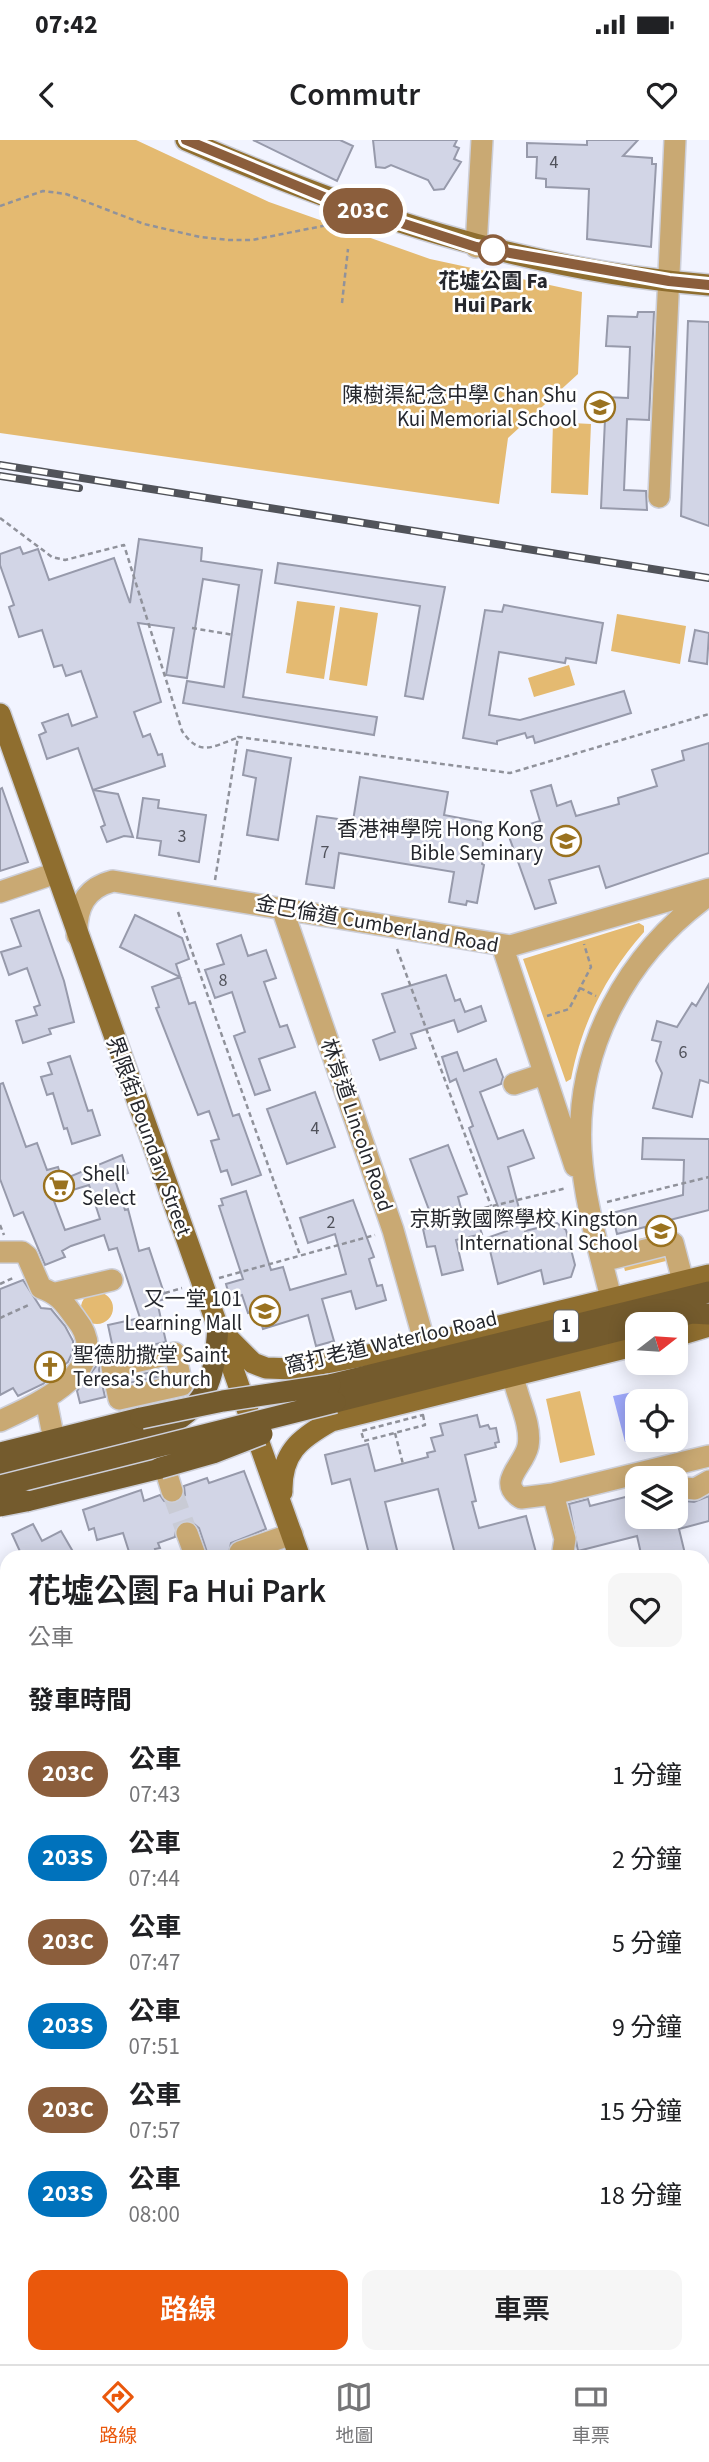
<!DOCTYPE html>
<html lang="zh-TW">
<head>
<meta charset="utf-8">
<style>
	body { margin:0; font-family:"Source Sans 3","Noto Sans TC",sans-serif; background:#f6f6f6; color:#202124; height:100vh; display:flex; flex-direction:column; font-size:26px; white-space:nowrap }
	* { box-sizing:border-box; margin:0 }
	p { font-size:23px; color:#757577 }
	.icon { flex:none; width:38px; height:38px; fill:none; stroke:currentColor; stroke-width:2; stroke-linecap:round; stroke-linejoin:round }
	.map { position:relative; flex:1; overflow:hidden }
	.panel { position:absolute; left:0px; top:1410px; width:710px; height:814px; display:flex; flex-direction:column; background:#fff; border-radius:21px 21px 0 0; box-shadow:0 4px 18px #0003 }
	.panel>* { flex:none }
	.badge { padding:0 14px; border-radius:23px; font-size:24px; line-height:46px }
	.needle { width:46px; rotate:73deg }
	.tools { position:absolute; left:625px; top:1172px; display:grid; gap:14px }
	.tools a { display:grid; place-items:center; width:63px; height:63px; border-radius:14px; background:#fff; box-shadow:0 4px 18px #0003; font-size:35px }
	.map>.badge { position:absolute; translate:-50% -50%; box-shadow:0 0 0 4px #fff }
	h2 { padding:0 28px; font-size:26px; line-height:63px }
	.round { display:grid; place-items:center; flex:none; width:74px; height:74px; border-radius:14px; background:#f6f6f6 }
	.head { display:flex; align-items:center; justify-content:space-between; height:119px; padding:0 28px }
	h1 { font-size:33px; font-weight:600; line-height:52px }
	.cta { display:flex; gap:14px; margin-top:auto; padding:14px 28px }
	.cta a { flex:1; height:80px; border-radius:14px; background:#ea580c; color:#fff; font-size:28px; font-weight:600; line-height:80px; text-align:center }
	.cta a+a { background:#f6f6f6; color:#202124 }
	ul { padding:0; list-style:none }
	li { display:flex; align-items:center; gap:21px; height:84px; padding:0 28px }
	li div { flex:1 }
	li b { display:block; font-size:26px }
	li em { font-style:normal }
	li .badge { min-width:77px; font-weight:700; text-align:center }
	.status { display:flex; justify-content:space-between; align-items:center; height:49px; padding:0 35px; background:#fff; direction:ltr }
	.status svg { height:19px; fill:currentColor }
	header { display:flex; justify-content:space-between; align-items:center; height:91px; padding:0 28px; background:#fff; font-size:32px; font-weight:600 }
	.tab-bar { display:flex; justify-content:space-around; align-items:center; height:98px; border-top:2px solid #e0e0e0; background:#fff; font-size:19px; color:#757577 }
	.tab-bar a { display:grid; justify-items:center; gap:4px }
	.tab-bar .on { color:#ea580c }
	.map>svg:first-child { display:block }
	.green { fill:#e4ba71 }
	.water { fill:#9ea8fa }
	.building { fill:#d2d5e6; stroke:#979aab; stroke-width:2; fill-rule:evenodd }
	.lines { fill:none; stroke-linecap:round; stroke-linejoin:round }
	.minor-tunnel { stroke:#c9cbd5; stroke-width:21; stroke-dasharray:21 10; stroke-linecap:butt }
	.minor-casing { stroke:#cdcfd9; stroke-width:24 }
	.major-casing { stroke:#cdcfd9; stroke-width:24 }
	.highway-casing { stroke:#cdcfd9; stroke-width:24 }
	.path { stroke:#90929b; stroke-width:2.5; stroke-dasharray:5 3.5; stroke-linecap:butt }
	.minor { stroke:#c9a973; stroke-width:21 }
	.major { stroke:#8f6e2f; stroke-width:21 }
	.highway { stroke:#745b2d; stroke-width:21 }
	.rail-casing { stroke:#51535a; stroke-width:8 }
	.rail { stroke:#fff; stroke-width:5; stroke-dasharray:16; stroke-linecap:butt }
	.highway-bridge-casing { stroke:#cdcfd9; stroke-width:24; stroke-linecap:butt }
	.highway-bridge { stroke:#745b2d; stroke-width:21 }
	.line-casing { stroke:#fff; stroke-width:16 }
	.line { stroke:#8b5e3c; stroke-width:10 }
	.stop-dot { fill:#fff; stroke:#8b5e3c; stroke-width:3.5 }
	.labels { text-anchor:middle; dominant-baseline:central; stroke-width:5; stroke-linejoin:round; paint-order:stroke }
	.number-label { font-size:18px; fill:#50525b }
	.shield { fill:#fff; stroke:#66686c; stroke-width:2 }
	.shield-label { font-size:19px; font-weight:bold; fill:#25272d }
	.stop-label { font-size:21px; font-weight:bold; fill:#25272d; stroke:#fff }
	.poi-label { font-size:21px; fill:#25272d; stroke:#fff; text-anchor:end }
	.street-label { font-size:21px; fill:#25272d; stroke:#fff }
</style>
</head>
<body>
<div class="status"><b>07:42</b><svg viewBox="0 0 49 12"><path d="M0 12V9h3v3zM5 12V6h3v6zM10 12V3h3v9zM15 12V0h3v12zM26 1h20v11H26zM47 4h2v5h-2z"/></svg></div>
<header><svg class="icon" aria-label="back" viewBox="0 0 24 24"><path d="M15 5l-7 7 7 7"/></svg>Commutr<svg class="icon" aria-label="heart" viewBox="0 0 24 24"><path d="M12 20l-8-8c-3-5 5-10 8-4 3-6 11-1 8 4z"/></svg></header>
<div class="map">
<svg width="709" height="2224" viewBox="0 0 709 2224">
	<rect width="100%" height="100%" fill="#f2f4ff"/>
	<!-- green -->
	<path class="green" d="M 0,0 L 136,0 L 269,62 L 430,119 L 582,152 L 578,234 L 508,298 L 499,364 L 0,293 Z
		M 553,282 L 591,284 L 588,355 L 551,353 Z
		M 297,461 L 335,466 L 324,539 L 286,533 Z
		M 340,467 L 378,473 L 367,546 L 329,540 Z
		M 617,474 L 686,486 L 680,524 L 611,511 Z
		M 569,525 L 575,545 L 534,557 L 528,538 Z
		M 639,783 L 644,786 L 644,792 C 606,835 582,882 571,939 L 566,942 L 523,819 Z
		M 659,1094 L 666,1121 L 625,1131 L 618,1104 Z
		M81 1168a16 16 0 1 1 32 0a16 16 0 1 1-32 0Z
		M 580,1251 L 595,1315 L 560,1323 L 546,1259 Z
		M 709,1696 L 709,1911 L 704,1889 L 704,1697 Z
		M 0,1812 L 7,1825 L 7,1902 L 0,1889 Z
		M 7,2166 L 7,2217 L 97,2217 L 101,2224 L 0,2224 L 0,2169 Z
		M 171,2217 L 213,2217 L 217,2224 L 175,2224 Z"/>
	<!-- water -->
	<path class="water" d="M 633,1252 L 637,1267 L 637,1299 L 625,1302 L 613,1256 Z"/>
	<!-- building -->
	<path class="building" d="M 253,0 L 340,0 L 353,6 L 337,41 Z
		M 373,0 L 457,0 L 454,6 L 459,8 L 454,19 L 461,22 L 444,49 L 434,50 L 428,40 L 391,25 L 385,28 L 376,27 Z
		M 587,0 L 638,0 L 623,16 L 652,18 L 652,24 L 656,24 L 651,107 L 587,99 L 589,49 L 546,47 L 546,39 L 536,38 L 537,17 L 527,17 L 527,3 L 587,5 Z
		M 638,172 L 654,172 L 649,280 L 627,279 L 624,350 L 646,351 L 647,370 L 601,368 L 606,257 L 628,258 L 630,207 L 606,206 L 608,176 L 637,177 Z
		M 688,181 L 709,182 L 709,386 L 681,376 Z
		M 139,399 L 202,408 L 201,421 L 262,430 L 243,557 L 377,577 L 374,595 L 183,563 L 187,541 L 224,547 L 239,445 L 203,439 L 187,538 L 166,535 L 174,488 L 138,483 L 161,562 L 134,572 L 143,597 L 150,594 L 158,615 L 162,614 L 165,626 L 93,650 L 118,654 L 133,697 L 124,696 L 107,702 L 101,687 L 105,685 L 78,608 L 47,619 L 39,595 L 46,592 L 42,583 L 68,574 L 72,586 L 97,577 L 81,531 L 66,536 L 62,525 L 54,527 L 42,490 L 19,497 L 9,467 L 14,465 L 0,425 L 0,414 L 20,407 L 23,414 L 38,409 L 49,440 L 114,418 L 130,463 Z
		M 278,423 L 445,447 L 423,559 L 405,556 L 420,466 L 275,443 Z
		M 504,465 L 603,483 L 596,523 L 566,518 L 565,523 L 499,512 L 489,575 L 520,580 L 624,551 L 631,573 L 535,603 L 533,596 L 527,598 L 525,593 L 497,601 L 497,604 L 463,598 L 485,470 L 502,472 Z
		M 695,490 L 709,493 L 707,524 L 689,521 Z
		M 709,603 L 709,713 L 606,748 L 599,726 L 549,740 L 556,763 L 535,769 L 507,691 L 540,681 L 531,651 L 551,645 L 557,666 L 571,661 L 576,676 L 619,664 L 618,658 L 657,646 L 652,630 L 684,620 L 682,611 Z
		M 247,610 L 291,618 L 278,700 L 247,695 L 256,638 L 243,635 Z
		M 360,637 L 448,652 L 444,675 L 481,682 L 478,699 L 483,698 L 482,724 L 484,725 L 477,763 L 467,761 L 466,765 L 449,762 L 454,732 L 339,713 L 334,748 L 306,744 L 317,676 L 353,681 Z
		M 2,648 L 28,722 L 0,731 L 0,649 Z
		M 143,658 L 159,660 L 158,668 L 206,675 L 199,722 L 159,715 L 161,701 L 137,698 Z
		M 39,770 L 64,841 L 74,882 L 49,889 L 51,894 L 23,903 L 16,881 L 37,875 L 34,867 L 40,865 L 27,828 L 9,835 L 1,812 L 21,806 L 11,779 Z
		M 135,775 L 182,798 L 189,819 L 176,824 L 189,864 L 195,862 L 233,976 L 239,974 L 261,1035 L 232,1045 L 227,1030 L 221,1032 L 211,1001 L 219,999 L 209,971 L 198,975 L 156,868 L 159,867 L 152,847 L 180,837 L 120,807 Z
		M 241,795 L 248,816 L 266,810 L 276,838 L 264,842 L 280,887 L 287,885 L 295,907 L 259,919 L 270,950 L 255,955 L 234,896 L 245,892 L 232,852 L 215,858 L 205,830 L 224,824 L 217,804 Z
		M 446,835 L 455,861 L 460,859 L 465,872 L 481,866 L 486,881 L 458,892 L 454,880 L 411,894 L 416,908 L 380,920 L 373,900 L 395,892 L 382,854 Z
		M 709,844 L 709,943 L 700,940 L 692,977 L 653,968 L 662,933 L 656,921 L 661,902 L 652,900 L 657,881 L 677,887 L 692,863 L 696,866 Z
		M 457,912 L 464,931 L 496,919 L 503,937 L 501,944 L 480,952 L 498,999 L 523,990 L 534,1018 L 508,1027 L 525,1091 L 557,1083 L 566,1090 L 575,1125 L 571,1137 L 544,1144 L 541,1130 L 498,1144 L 487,1098 L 507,1091 L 469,988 L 473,986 L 456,939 L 450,942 L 442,917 Z
		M 70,916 L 88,971 L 92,970 L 100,995 L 72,1004 L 67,988 L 64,989 L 53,953 L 47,955 L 41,937 L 52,934 L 48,923 Z
		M 3,943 L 26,1007 L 37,1003 L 47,1030 L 58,1027 L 62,1040 L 122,1015 L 128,1033 L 114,1037 L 125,1070 L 128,1069 L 139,1111 L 149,1108 L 166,1159 L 157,1161 L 166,1202 L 114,1213 L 108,1185 L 140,1178 L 117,1108 L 109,1110 L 104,1095 L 71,1106 L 62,1111 L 65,1117 L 45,1125 L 23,1072 L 14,1076 L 0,1039 L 0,944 ZM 89,1045 L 100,1079 L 65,1090 L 54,1061 L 57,1060 L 56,1055 Z
		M 315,952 L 335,1007 L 287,1024 L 267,969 Z
		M 643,998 L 709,999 L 709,1070 L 666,1081 L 668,1089 L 647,1094 L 645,1087 L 617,1094 L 612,1073 L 683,1055 L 684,1020 L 642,1019 Z
		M 448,1005 L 467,1054 L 458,1057 L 465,1083 L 477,1080 L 482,1094 L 456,1100 L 463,1130 L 442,1135 L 435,1106 L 427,1107 L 423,1089 L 435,1086 L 410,1019 Z
		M 246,1051 L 271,1130 L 283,1127 L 290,1150 L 346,1134 L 335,1094 L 308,1103 L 300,1078 L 353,1060 L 374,1117 L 369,1119 L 377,1146 L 382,1145 L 386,1160 L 356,1169 L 351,1151 L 322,1159 L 334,1201 L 316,1206 L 308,1175 L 263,1189 L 257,1170 L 248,1173 L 242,1155 L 230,1159 L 226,1144 L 243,1139 L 219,1066 L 223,1065 L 221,1059 Z
		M 23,1140 L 41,1168 L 51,1169 L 65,1186 L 73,1201 L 73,1211 L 68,1222 L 43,1244 L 18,1256 L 13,1248 L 0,1255 L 0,1149 Z
		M 101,1220 L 99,1230 L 105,1257 L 80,1263 L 77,1251 Z
		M 165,1229 L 166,1235 L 129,1243 L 128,1237 Z
		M 477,1275 L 480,1287 L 488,1285 L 490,1289 L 496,1288 L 499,1302 L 495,1303 L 496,1307 L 465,1315 L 476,1361 L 472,1362 L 479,1388 L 526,1376 L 537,1416 L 456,1418 L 438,1349 L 385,1362 L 399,1418 L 370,1418 L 350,1339 L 332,1344 L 325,1315 L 368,1304 L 375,1331 L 428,1317 L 427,1313 L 435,1311 L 431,1298 L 443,1295 L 440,1284 Z
		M 244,1331 L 266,1389 L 231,1403 L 228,1418 L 209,1418 L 199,1388 L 189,1380 L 177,1385 L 175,1397 L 158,1403 L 160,1408 L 155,1409 L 158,1418 L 131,1418 L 123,1393 L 97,1400 L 94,1388 L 89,1390 L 83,1370 L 141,1350 L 144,1361 L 160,1355 L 164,1361 L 175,1364 L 185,1355 L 184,1346 L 207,1338 L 209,1343 Z
		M 637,1354 L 637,1377 L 676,1377 L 676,1360 L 694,1362 L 709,1356 L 709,1381 L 679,1389 L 686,1418 L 642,1418 L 637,1396 L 578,1411 L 569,1364 L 588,1359 L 590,1366 Z
		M 33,1384 L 42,1401 L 61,1391 L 72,1410 L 58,1418 L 23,1418 L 12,1394 Z"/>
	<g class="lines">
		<!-- minor-tunnel -->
		<path class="minor-tunnel" d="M 172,1351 L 187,1393"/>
		<!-- minor casing -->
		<g class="minor-casing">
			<path id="minor" d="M 476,107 L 482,0
				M 659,357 L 675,0
				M 0,752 L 56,733
				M 282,768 L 393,1090 L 425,1204
				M 77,795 C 76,768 85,748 113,741 L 510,806 L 709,749
				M 502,805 L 575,1026
				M 514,944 L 544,934
				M 0,1112 L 22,1112 L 27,1116 L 41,1148 C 59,1154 65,1164 76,1179 C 117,1230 35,1265 0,1281
				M 602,1121 L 673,1103 L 683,1141
				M 56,1153 L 112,1140
				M 611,1158 C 599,1110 584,1060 581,1011 C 575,908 627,814 709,755
				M 175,1213 L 182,1245 L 119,1259 L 112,1227 Z
				M 513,1236 C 517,1258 532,1284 528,1306 C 524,1326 496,1342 521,1358 L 553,1354 L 709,1316
				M 46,1260 L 53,1295
				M 164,1325 L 172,1351
				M 676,1347 L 695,1349 L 709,1341
				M 553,1354 L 565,1399 L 562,1418
				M 187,1393 L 196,1418
				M 240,1412 L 292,1394
				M 704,1688 L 709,1687
				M 704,2073 L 709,2071
				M 395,2217 L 399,2224
				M 296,2224 L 309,2217"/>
		</g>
		<!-- major casing -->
		<g class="major-casing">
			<path id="major" d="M 186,0 C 356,74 523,130 709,145
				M 0,574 L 300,1418
				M 226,1196 L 253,1223 L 266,1228 L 295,1229 L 425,1204 L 709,1135
				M 676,1196 L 709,1186
				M 282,1352 C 281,1313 299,1299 331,1281 L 637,1205
				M 0,1462 L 7,1478
				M 0,1522 L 7,1531
				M 367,2217 L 371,2224
				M 584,2217 L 586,2224"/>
		</g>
		<!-- highway casing -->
		<g class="highway-casing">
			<path id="highway" d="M 642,1185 L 692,1173 L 709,1174
				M 330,1245 L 709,1152
				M 335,1262 L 637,1186
				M 0,1313 L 141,1278
				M 0,1329 L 156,1292 C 208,1267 214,1242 218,1187
				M 26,1361 L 160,1328"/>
		</g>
		<!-- path -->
		<path class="path" d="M 0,66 L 43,51 L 66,54 L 144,84 L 200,97 L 229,100 L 252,100 L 333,84 L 343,88 L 345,84
			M 342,163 L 348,109
			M 0,378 L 52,417 L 65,420 L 124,405 L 182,591 C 200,617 211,607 237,598
			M 192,488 L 234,495
			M 215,740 L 238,597 L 510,633 L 709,574
			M 178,772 L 300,1115
			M 397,809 L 491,1066
			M 580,848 L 596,856
			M 547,876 L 569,869 L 591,827 L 584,804
			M 607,1062 L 709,1037
			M 0,1085 L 4,1095
			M 410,1086 L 567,1048
			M 219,1138 L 375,1095
			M 0,1144 L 15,1137
			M 165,1153 L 182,1148
			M 0,1178 L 31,1164
			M 423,1275 L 425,1285 L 364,1301 L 361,1291 Z
			M 395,1293 L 403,1324
			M 704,1483 L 709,1482
			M 0,2114 L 7,2116
			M 148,2217 L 151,2224
			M 270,2224 L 277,2220"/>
		<!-- minor -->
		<use href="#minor" class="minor"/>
		<!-- major -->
		<use href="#major" class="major"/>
		<!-- highway -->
		<use href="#highway" class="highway"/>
		<!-- rail casing -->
		<g class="rail-casing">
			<path id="rail" d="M 0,325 L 709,438
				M 0,336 L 79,348"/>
		</g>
		<!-- rail -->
		<use href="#rail" class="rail"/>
		<!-- highway-bridge casing -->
		<g class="highway-bridge-casing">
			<path id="highway-bridge" d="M 141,1278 L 223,1261 L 330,1245
				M 160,1328 L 213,1313 L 262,1294
				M 0,1346 L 335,1262
				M 0,1366 L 26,1361"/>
		</g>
		<!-- highway-bridge -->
		<use href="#highway-bridge" class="highway-bridge"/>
	</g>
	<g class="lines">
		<!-- line casing -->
		<g class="line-casing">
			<path id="line" d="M 186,0 L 336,62 L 476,107 L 669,141 L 709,145"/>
		</g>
		<!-- line -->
		<use href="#line" class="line"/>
	</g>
	<!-- icons -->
	<defs>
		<g id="school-ring" transform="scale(1.575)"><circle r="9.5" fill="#fff" stroke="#9a721f" stroke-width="1.5"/><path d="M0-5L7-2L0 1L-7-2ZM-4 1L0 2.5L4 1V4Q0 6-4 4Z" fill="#9a721f"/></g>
		<g id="university-ring" transform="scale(1.575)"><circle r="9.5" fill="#fff" stroke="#9a721f" stroke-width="1.5"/><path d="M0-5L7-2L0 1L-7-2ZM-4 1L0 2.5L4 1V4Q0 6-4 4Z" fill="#9a721f"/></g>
		<g id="supermarket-ring" transform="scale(1.575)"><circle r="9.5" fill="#fff" stroke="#9a721f" stroke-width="1.5"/><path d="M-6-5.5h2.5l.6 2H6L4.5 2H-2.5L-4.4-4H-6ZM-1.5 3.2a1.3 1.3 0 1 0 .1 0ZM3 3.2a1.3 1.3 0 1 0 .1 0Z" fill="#9a721f"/></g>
		<g id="church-ring" transform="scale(1.575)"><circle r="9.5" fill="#fff" stroke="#9a721f" stroke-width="1.5"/><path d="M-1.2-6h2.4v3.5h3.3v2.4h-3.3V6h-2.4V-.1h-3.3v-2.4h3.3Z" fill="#9a721f"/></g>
	</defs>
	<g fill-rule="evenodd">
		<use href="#school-ring" x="600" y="267"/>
		<use href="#university-ring" x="566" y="701"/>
		<use href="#supermarket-ring" x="59" y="1046"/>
		<use href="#school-ring" x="661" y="1091"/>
		<use href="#school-ring" x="265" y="1171"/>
		<use href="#church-ring" x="50" y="1227"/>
	</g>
	<!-- markers -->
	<circle class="stop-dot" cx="493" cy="110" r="14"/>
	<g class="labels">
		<!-- number labels -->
		<g class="number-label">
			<text x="554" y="22">4</text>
			<text x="182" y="696">3</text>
			<text x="325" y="712">7</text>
			<text x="223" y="840">8</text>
			<text x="683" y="912">6</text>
			<text x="315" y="988">4</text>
			<text x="331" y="1082">2</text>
		</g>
		<!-- shield labels -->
		<rect class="shield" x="554" y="1170.5" width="24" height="31" rx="5"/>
		<g class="shield-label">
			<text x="566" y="1186">1</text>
		</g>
		<!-- stop labels -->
		<g class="stop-label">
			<text x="493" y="141">花墟公園 Fa<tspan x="493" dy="24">Hui Park</tspan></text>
		</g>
		<!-- poi labels -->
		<g class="poi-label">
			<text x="577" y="255">陳樹渠紀念中學 Chan Shu<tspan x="577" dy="24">Kui Memorial School</tspan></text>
			<text x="543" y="689">香港神學院 Hong Kong<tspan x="543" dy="24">Bible Seminary</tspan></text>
			<text x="82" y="1034" text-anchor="start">Shell<tspan x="82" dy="24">Select</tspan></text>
			<text x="638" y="1079">京斯敦國際學校 Kingston<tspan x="638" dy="24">International School</tspan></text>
			<text x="242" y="1159">又一堂 101<tspan x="242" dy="24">Learning Mall</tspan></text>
			<text x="73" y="1215" text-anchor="start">聖德肋撒堂 Saint<tspan x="73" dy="24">Teresa's Church</tspan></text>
		</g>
		<!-- street labels -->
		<g class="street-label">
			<text transform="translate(377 784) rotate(10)">金巴倫道 Cumberland Road</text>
			<text transform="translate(357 985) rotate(71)">林肯道 Lincoln Road</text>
			<text transform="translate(149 996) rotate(70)">界限街 Boundary Street</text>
			<text transform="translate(391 1202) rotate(-13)">窩打老道 Waterloo Road</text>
		</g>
	</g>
</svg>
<div class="tools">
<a><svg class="needle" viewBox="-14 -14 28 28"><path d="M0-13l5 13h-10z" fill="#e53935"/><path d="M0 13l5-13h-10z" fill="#757577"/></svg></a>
<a><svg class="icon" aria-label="locate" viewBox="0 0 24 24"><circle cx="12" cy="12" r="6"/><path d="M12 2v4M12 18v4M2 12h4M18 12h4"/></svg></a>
<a><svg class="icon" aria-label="layers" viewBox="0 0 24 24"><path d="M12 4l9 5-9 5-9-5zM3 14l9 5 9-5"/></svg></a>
</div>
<b class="badge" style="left:363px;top:71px;background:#8b5e3c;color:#fff">203C</b>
<section class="panel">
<div class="head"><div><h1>花墟公園 Fa Hui Park</h1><p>公車</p></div><a class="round"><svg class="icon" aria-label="heart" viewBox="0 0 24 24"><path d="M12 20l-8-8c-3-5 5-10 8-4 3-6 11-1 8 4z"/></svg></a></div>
<h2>發車時間</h2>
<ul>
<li><span class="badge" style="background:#8b5e3c;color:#fff">203C</span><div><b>公車</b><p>07:43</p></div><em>1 分鐘</em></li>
<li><span class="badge" style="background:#0072bc;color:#fff">203S</span><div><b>公車</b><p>07:44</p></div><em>2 分鐘</em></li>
<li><span class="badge" style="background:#8b5e3c;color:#fff">203C</span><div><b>公車</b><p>07:47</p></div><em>5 分鐘</em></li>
<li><span class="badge" style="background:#0072bc;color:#fff">203S</span><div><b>公車</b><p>07:51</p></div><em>9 分鐘</em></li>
<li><span class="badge" style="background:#8b5e3c;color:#fff">203C</span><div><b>公車</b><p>07:57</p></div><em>15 分鐘</em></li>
<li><span class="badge" style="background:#0072bc;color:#fff">203S</span><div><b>公車</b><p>08:00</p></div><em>18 分鐘</em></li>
</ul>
<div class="cta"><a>路線</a><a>車票</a></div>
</section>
</div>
<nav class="tab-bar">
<a class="on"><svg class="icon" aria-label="directions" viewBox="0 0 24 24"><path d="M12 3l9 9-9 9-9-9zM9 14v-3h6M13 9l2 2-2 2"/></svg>路線</a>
<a><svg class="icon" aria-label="map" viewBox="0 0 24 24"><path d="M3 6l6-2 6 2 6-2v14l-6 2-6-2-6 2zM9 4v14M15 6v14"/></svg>地圖</a>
<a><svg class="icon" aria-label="tickets" viewBox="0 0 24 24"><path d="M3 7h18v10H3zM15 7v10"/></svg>車票</a>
</nav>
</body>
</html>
